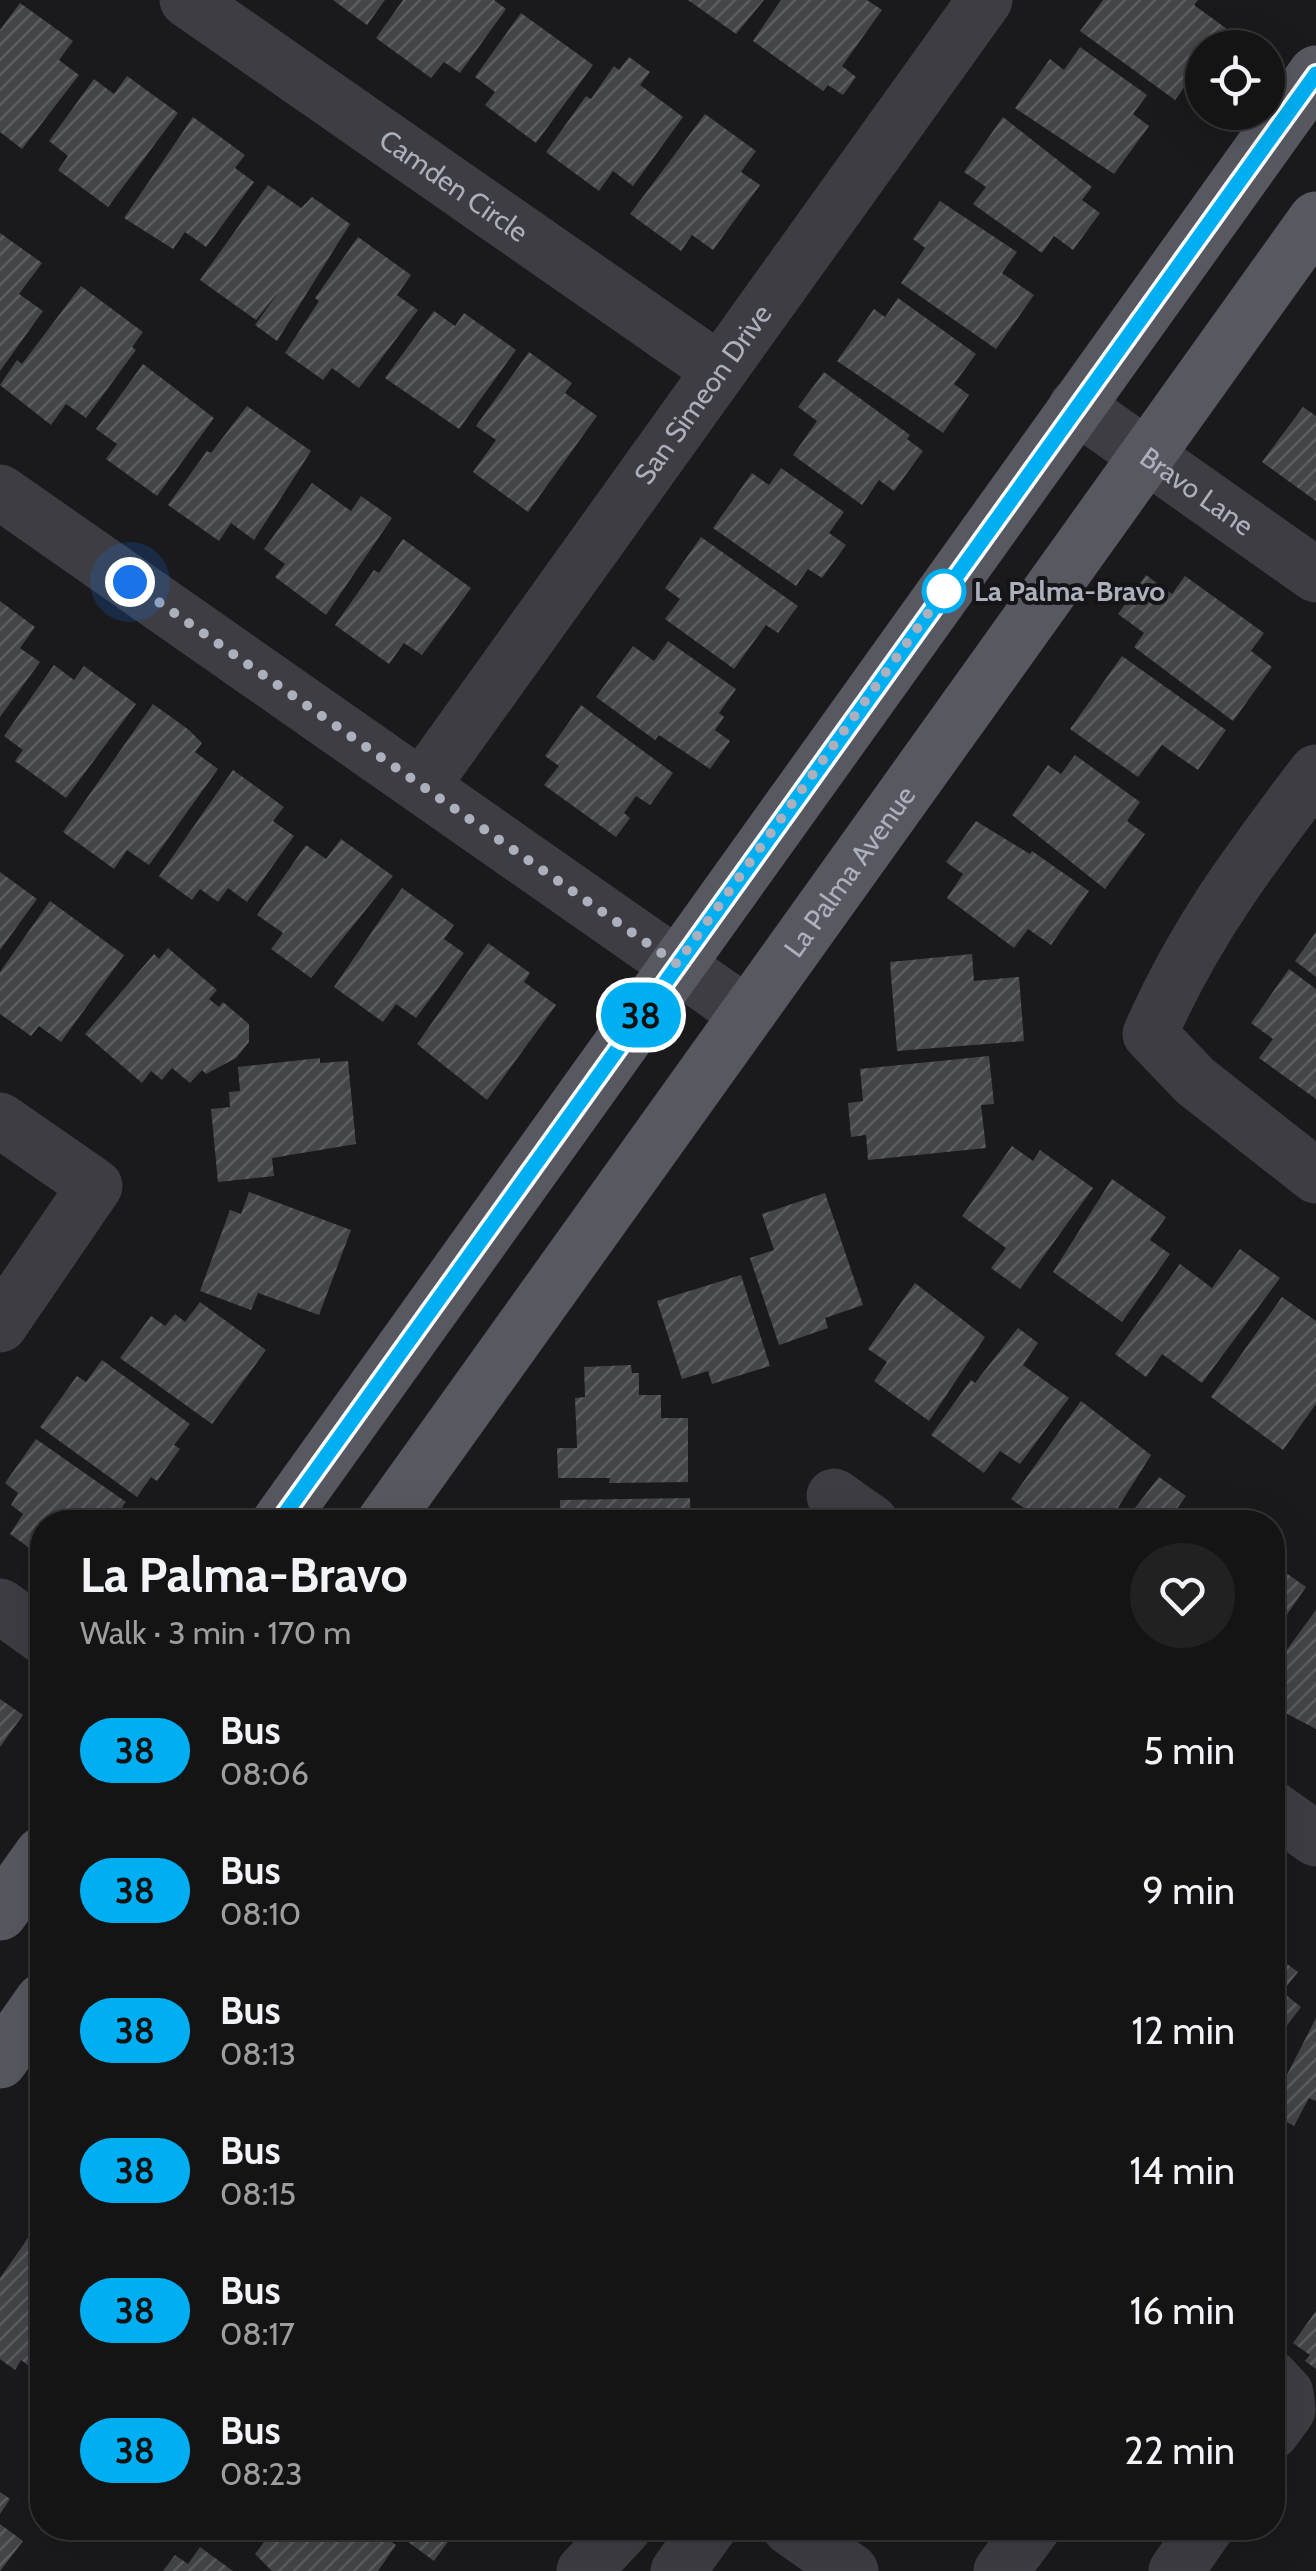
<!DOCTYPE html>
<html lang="en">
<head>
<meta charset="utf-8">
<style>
	body { margin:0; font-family:Cabin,sans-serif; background:#212122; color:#f1f3f6; height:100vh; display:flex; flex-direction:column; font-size:38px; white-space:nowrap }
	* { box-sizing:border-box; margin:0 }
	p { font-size:32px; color:#9d9ea0 }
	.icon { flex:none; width:55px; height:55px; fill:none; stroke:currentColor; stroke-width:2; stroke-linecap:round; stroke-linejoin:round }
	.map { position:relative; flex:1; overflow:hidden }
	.panel { position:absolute; left:30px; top:1510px; width:1255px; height:1030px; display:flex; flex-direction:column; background:#141415; border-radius:40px; box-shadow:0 10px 40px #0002,0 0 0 2px #333334 }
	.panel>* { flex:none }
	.badge { padding:0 20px; border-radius:32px; font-size:35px; line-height:65px }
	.tools { position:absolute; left:1185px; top:30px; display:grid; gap:20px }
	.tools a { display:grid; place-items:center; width:100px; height:100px; border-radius:50%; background:#141415; box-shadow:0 10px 40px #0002,0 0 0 2px #333334; font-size:50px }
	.you { position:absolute; width:50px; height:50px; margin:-25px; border:8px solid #fff; border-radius:50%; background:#1a73e8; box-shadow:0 0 0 15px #1a73e833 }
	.map>.badge { position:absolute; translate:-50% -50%; box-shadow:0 0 0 5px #fff }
	.round { display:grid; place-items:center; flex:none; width:105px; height:105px; border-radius:52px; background:#212122 }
	.summary { display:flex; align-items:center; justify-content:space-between; height:170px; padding:0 50px }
	h1 { font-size:48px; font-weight:800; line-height:75px }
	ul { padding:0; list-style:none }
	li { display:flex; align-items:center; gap:30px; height:140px; padding:0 50px }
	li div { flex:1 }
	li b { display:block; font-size:38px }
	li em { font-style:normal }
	li .badge { min-width:110px; font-weight:700; text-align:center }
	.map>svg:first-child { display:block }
	.building { fill:url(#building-hatch) }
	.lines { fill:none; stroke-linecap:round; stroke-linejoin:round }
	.minor { stroke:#3d3d43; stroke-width:55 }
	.major { stroke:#575860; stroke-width:55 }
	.line-casing { stroke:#fff; stroke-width:22 }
	.line { stroke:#00aff2; stroke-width:15 }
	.walk { stroke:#acb0bc; stroke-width:10; stroke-dasharray:0 18 }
	.stop-dot { fill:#fff; stroke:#00aff2; stroke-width:5 }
	.labels { text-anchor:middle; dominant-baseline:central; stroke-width:8; stroke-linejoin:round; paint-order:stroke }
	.street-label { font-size:28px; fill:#acb0bc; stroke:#151517 }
	.stop-label { font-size:28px; font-weight:bold; fill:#acb0bc; stroke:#151517; text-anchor:start }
</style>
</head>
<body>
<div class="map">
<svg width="1316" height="2571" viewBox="0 0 1316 2571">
	<defs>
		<pattern id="building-hatch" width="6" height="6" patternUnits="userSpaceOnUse" patternTransform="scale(2.5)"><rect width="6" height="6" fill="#444549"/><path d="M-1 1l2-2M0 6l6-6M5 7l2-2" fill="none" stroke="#5c5d61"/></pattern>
	</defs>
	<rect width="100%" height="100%" fill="#1a1a1c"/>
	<!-- building -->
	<path class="building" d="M 333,0 L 385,0 L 367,25 Z
		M 403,0 L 494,0 L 506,9 L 460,73 L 444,62 L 431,78 L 376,38 Z
		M 688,0 L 764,0 L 736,34 Z
		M 781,0 L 867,0 L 882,10 L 842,66 L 856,77 L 843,95 L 828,85 L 823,91 L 753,41 Z
		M 1103,0 L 1198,0 L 1194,5 L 1227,29 L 1213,48 L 1202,48 L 1202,62 L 1175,100 L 1080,31 Z
		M 20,3 L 73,41 L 59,60 L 79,75 L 22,149 L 0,132 L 0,30 Z
		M 521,13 L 593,65 L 536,143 L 485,105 L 495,92 L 475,77 Z
		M 1080,47 L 1147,95 L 1133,114 L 1149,126 L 1114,174 L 1015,108 L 1050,59 L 1064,70 Z
		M 629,57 L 650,72 L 640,85 L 683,117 L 633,186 L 613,171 L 599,191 L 546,152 L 586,96 L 591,99 L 614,66 L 619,70 Z
		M 127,76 L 178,113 L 108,207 L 58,170 L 68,156 L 49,141 L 94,79 L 114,94 Z
		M 705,114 L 756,151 L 741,172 L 760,185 L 713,250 L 692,235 L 681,251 L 630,214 Z
		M 193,117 L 245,155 L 235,168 L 254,182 L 206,247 L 185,232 L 173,249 L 124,218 Z
		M 1003,117 L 1092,187 L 1082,200 L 1100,213 L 1073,250 L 1054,236 L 1042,253 L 973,204 L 986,187 L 964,172 Z
		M 268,185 L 301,208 L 312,197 L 350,224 L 277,341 L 255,325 L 280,290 L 256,320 L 200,280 Z
		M 940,201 L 1017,252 L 1002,273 L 1034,295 L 996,349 L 901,283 L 925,248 L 913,239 Z
		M 0,233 L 42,263 L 19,294 L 43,311 L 0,371 Z
		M 358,237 L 411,275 L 397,295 L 418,310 L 359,388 L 332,368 L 323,380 L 285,353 L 319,301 L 315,298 Z
		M 81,286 L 143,332 L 132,347 L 136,350 L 86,418 L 66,404 L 51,425 L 0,385 L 17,360 L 22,364 Z
		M 898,298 L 976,354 L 954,384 L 969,395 L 943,433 L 837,361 L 874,309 L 885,317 Z
		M 434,311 L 455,326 L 464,313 L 516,350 L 459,429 L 385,378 Z
		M 529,352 L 572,383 L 565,393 L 597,416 L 528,512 L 473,472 L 496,440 L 476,426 Z
		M 143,364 L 214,418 L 157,496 L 106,459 L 117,444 L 96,429 Z
		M 824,372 L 910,435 L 907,439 L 923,451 L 894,491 L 879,480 L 862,505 L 793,455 L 817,421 L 798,407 Z
		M 247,406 L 311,451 L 254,540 L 231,523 L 219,541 L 168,505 L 207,451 L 211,453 Z
		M 1303,407 L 1316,416 L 1316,501 L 1262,462 Z
		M 781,468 L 844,512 L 829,533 L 846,545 L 822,578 L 808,569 L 796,586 L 713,528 L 752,473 L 769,485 Z
		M 312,483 L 351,511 L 361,496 L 392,518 L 326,615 L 275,577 L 285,564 L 264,549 Z
		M 701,537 L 798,606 L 778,633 L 766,625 L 734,669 L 665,619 L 680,599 L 665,588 Z
		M 403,539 L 471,588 L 422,655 L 404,643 L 389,664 L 335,625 L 374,570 L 379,573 Z
		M 1146,575 L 1172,594 L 1185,576 L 1264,633 L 1251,651 L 1272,667 L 1233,721 L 1134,647 L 1144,633 L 1118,614 Z
		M 0,601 L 35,627 L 20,648 L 40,662 L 0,717 Z
		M 668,641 L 736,689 L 719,713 L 724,717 L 715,730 L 730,741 L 710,769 L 659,735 L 655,740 L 596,697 L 633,646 L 654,661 Z
		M 1122,656 L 1226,730 L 1198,770 L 1162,745 L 1138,777 L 1070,729 Z
		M 54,665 L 74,680 L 84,666 L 136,704 L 66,798 L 15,761 L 23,750 L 4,736 Z
		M 153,704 L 189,730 L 202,743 L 195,752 L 218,769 L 149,865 L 127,850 L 114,869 L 63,832 Z
		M 581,705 L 673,773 L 650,805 L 636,796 L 624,813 L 630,818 L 616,837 L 544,785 L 559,766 L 545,756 Z
		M 1075,755 L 1140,802 L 1127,821 L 1145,834 L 1105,889 L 1012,815 L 1048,765 L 1061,774 Z
		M 233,770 L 284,807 L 273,821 L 294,836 L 247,902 L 228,888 L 218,902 L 200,889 L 192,900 L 159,876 Z
		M 976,821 L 1030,854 L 1032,851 L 1089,891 L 1051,945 L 1028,929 L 1014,948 L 947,898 L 963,874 L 946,862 Z
		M 341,839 L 393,876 L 311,978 L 271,949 L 283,933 L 257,915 L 306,845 L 326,859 Z
		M 0,872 L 37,899 L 0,950 Z
		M 402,888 L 454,925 L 444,939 L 464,953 L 416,1018 L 396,1004 L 383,1022 L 334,987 Z
		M 50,901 L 124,955 L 61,1042 L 39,1026 L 31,1036 L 0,1014 L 0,972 Z
		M 1316,932 L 1316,977 L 1295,961 Z
		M 488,943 L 530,973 L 524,982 L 556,1005 L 487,1100 L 417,1044 Z
		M 168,948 L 217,990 L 209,999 L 219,1007 L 223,1002 L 249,1024 L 249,1042 L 236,1058 L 206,1074 L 202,1070 L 190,1083 L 172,1068 L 162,1080 L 151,1071 L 142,1083 L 85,1034 L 154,954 L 159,959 Z
		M 972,954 L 974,981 L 1019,977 L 1024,1041 L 897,1051 L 890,962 Z
		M 1289,969 L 1316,989 L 1316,1099 L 1259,1058 L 1273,1039 L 1251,1023 Z
		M 989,1056 L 994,1104 L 981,1105 L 986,1148 L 868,1160 L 866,1135 L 851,1137 L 848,1103 L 863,1101 L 860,1069 Z
		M 320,1058 L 320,1063 L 348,1061 L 356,1144 L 272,1158 L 274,1176 L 218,1182 L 211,1109 L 230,1107 L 229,1092 L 240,1091 L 238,1067 Z
		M 1012,1146 L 1033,1161 L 1040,1150 L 1093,1188 L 1020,1289 L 991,1268 L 1006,1248 L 962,1216 Z
		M 1112,1179 L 1166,1217 L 1150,1240 L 1170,1254 L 1122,1322 L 1053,1272 Z
		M 249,1192 L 351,1230 L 319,1315 L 258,1293 L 251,1310 L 200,1291 L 230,1210 L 241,1214 Z
		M 825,1193 L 863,1305 L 825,1318 L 828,1328 L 779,1345 L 750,1258 L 774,1250 L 762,1214 Z
		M 1240,1249 L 1280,1278 L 1202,1383 L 1162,1354 L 1146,1377 L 1115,1354 L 1180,1264 L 1212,1288 Z
		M 741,1275 L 770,1366 L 712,1384 L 708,1371 L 682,1379 L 657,1301 Z
		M 915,1283 L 985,1337 L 929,1421 L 874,1381 L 887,1362 L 868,1349 Z
		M 1282,1297 L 1316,1321 L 1316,1404 L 1283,1450 L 1211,1397 Z
		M 200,1302 L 266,1350 L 212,1424 L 120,1358 L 151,1316 L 165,1326 L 175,1314 L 185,1322 Z
		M 1018,1328 L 1038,1343 L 1023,1365 L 1069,1398 L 1020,1464 L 1000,1451 L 984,1473 L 931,1435 L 971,1380 L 975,1383 Z
		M 102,1360 L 190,1424 L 174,1445 L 180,1449 L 157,1481 L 151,1477 L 137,1497 L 40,1427 L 77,1376 L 86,1382 Z
		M 631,1365 L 632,1373 L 639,1373 L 639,1395 L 661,1395 L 661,1418 L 688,1418 L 688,1482 L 609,1483 L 610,1478 L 558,1478 L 557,1448 L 577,1448 L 575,1398 L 585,1397 L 584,1367 Z
		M 1081,1401 L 1151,1455 L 1109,1522 L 1044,1522 L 1011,1499 Z
		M 36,1439 L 126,1502 L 122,1507 L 139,1522 L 42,1522 L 42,1557 L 10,1534 L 23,1514 L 11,1505 L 18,1493 L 5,1483 Z
		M 1159,1477 L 1186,1496 L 1176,1510 L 1194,1522 L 1124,1522 Z
		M 690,1498 L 691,1522 L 560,1522 L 560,1500 Z
		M 1272,1563 L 1306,1587 L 1272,1636 Z
		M 1316,1610 L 1316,1729 L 1272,1706 L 1272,1670 Z
		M 0,1699 L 23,1715 L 0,1747 Z
		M 1272,1953 L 1298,1972 L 1282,1992 L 1301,2007 L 1272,2045 Z
		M 1316,2018 L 1316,2101 L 1309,2098 L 1294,2126 L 1272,2114 L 1272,2104 Z
		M 42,2218 L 42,2376 L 21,2360 L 15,2370 L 0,2359 L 0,2278 Z
		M 1316,2311 L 1316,2369 L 1305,2361 L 1310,2355 L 1293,2343 Z
		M 0,2492 L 10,2499 L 0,2514 Z
		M 0,2524 L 23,2541 L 0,2571 Z
		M 263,2528 L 371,2528 L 396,2545 L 378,2571 L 272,2571 L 255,2554 L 271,2533 Z
		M 389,2528 L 458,2528 L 434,2561 Z
		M 200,2547 L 233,2571 L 163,2571 L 175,2555 L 188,2564 Z"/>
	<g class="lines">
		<!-- minor -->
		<g class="minor">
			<path id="s1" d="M 187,0 L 719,370"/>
			<path id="s2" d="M 1076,406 L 1316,575"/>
			<path d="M 0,492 L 747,1014"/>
			<path d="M 1316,772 C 1250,859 1194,933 1150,1034 L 1195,1081 L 1316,1176"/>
			<path id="s3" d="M 422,786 L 985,0"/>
			<path d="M 0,1120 L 95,1186 L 0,1325"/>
			<path d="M 834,1496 L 871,1522"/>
			<path d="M 0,1606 L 42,1636"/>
			<path d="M 1272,1808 L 1316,1839"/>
			<path d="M 1272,2378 L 1286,2393 L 1288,2410 L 1272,2432"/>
			<path d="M 790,2528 L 851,2571"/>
			<path d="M 584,2571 L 624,2528"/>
			<path d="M 678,2571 L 709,2528"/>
			<path d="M 1001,2571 L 1033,2528"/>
			<path d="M 1176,2571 L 1206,2528"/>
		</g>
		<!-- major -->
		<g class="major">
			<path d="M 279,1522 L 1316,73"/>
			<path id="s4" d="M 384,1522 L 1316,219"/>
			<path d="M 0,1913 L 42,1854"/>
			<path d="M 0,2061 L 42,2001"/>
		</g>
	</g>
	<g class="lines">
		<!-- line casing -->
		<g class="line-casing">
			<path id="line" d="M 279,1522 L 1316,74"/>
		</g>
		<!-- line -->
		<use href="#line" class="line"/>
		<!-- walk -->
		<path class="walk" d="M 130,582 L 677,964 L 944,591"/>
	</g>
	<!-- markers -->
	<circle class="stop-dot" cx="944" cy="591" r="20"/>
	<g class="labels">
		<!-- street labels -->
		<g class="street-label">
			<text stroke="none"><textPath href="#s1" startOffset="325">Camden Circle</textPath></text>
			<text stroke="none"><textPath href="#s3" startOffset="482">San Simeon Drive</textPath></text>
			<text stroke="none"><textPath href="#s2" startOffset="148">Bravo Lane</textPath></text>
			<text stroke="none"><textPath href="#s4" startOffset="800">La Palma Avenue</textPath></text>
		</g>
		<!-- stop labels -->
		<g class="stop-label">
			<text x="974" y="591">La Palma-Bravo</text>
		</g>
	</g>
</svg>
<div class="tools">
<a><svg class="icon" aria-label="locate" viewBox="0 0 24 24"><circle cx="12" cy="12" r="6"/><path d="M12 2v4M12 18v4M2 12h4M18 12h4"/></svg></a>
</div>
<div class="you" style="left:130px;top:582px"></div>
<b class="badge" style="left:641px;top:1015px;background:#00aff2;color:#111">38</b>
<section class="panel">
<div class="summary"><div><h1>La Palma-Bravo</h1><p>Walk · 3 min · 170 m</p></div><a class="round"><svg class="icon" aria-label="heart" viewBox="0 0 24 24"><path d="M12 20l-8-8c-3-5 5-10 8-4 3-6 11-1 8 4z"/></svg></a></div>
<ul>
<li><span class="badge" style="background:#00aff2;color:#111">38</span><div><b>Bus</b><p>08:06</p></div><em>5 min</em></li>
<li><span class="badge" style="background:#00aff2;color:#111">38</span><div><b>Bus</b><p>08:10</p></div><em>9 min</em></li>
<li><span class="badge" style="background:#00aff2;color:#111">38</span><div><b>Bus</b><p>08:13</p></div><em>12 min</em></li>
<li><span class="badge" style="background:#00aff2;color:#111">38</span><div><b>Bus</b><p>08:15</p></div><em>14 min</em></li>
<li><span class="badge" style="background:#00aff2;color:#111">38</span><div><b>Bus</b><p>08:17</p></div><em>16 min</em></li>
<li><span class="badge" style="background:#00aff2;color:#111">38</span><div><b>Bus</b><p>08:23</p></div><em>22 min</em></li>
</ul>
</section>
</div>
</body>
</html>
